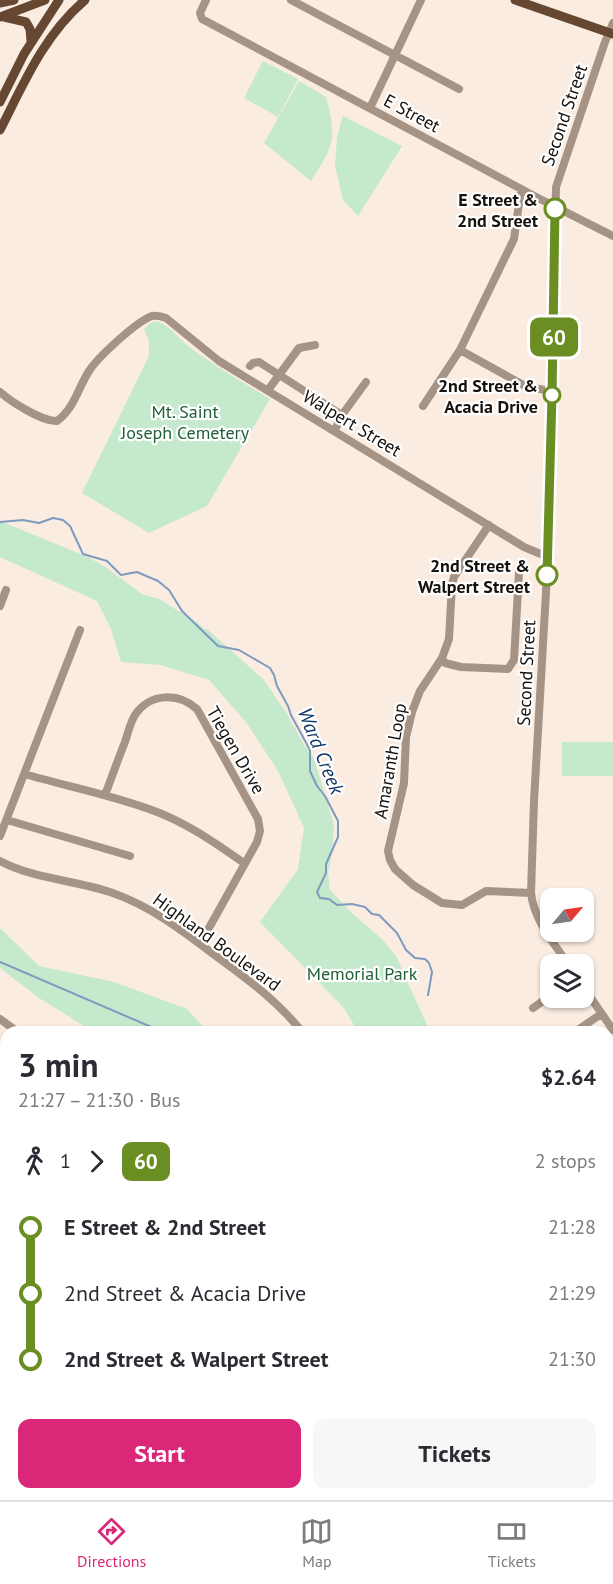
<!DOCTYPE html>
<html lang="en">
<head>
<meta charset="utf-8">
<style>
	body { margin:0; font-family:"PT Sans",sans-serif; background:#f7f7f7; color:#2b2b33; height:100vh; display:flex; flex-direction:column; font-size:22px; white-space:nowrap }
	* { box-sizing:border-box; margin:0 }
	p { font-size:20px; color:#7c7c81 }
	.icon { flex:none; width:33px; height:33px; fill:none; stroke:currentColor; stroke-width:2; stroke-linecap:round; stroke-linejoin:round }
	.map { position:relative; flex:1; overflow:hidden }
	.sheet { position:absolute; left:0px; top:1026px; width:614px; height:474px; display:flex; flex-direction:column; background:#fff; border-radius:18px 18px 0 0; box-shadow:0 2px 4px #0004 }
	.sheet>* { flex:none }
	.badge { padding:0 12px; border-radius:9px; font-size:21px; line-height:39px }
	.needle { width:39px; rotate:61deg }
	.tools { position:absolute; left:540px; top:888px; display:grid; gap:12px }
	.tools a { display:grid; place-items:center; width:54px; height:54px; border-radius:12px; background:#fff; box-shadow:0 2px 4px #0004; font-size:30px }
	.map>.badge { position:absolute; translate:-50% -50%; box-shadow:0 0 0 3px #fff }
	.legs { display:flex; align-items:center; gap:9px; height:66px; padding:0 18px; font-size:20px }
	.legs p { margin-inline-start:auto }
	.headline { display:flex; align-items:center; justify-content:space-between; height:102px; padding:0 18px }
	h1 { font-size:33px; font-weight:700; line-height:45px }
	.cta { display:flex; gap:12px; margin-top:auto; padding:12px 18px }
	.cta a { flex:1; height:69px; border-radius:12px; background:#db2777; color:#fff; font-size:24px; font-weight:700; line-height:69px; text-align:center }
	.cta a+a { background:#f7f7f7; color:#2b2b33 }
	ul { padding:0 18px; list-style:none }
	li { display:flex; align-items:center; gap:21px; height:66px; font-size:22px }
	li i { display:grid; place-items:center; width:9px; height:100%; margin:0 8px; background:currentColor }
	li i::after { content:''; width:15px; height:15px; margin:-8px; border:4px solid; border-radius:50%; background:#fff }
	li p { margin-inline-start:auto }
	li:first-child i { background:linear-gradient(#0000 50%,currentColor 0) }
	li:last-child i { background:linear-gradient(currentColor 50%,#0000 0) }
	.tabs { display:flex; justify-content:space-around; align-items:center; height:84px; border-top:2px solid #e1e1e2; background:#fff; font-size:16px; color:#7c7c81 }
	.tabs a { display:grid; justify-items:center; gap:3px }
	.tabs .active { color:#db2777 }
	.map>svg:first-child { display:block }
	.green { fill:#c4e9cc }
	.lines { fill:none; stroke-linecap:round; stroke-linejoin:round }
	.stream { stroke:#7e9abf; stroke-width:2 }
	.minor { stroke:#a59386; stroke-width:8 }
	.major { stroke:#664832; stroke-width:9 }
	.line-1-casing { stroke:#fff; stroke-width:14 }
	.line-1 { stroke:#6b8e23; stroke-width:9 }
	.stop-1-dot { fill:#fff; stroke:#6b8e23; stroke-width:3 }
	.labels { text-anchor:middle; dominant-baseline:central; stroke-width:4.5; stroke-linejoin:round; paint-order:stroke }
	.street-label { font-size:18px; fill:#15110d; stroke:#fff }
	.stop-label { font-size:18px; font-weight:bold; fill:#15110d; stroke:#fff; text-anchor:end }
	.park-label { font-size:18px; fill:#206037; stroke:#fff }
	.water-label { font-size:20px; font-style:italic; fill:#0e3665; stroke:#fff }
</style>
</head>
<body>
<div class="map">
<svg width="613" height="1500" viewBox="0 0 613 1500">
	<rect width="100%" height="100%" fill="#fbece1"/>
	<!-- green -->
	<path class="green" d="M 263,61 L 298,79 L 278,117 L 244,98 Z
		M 299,81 L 326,97 C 337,139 334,145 311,181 L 264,143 Z
		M 343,116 L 402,146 L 358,216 L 343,200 L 335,166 L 337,137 Z
		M 156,321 C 171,325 180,341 193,350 C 218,368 244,383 270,399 L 207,506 L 149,533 L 82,493 L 149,356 L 149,341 L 144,329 L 150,323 Z
		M 0,521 L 88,557 L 104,566 L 142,594 L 159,599 L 198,623 L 204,629 L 207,629 L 263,679 L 286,712 L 303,743 L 314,758 L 334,825 L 332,854 L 328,872 L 330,890 L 353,914 L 383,940 L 396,956 L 430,1032 L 358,1032 L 344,1008 L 260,922 L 298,869 L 304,828 L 278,771 L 246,722 L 209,680 L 160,665 L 121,662 L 111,629 L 97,601 L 0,557 Z
		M 562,742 L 613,742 L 613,776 L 562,776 Z
		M 0,928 L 39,966 L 114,982 L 187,1009 L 208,1032 L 94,1032 L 39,998 L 0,968 Z
		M 110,1494 L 258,1494 L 256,1500 L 121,1500 Z
		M 374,1494 L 477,1494 L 475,1500 L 371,1500 Z"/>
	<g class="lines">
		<!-- stream -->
		<path class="stream" d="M 0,522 L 23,520 L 39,523 L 53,518 L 63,520 L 70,526 L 83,554 L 107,561 L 121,575 L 137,572 L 158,581 L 169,590 L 182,611 L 218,646 L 239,650 L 270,668 L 274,675 L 277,686 L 288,706 L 291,715 L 310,750 L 310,771 L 317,786 L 325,796 L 338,821 L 338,837 L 326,864 L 326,873 L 317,892 L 320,898 L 329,899 L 337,905 L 352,904 L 365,907 L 372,914 L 379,915 L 397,933 L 406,950 L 415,958 L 425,959 L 429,963 L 432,972 L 428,995
			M 0,962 L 163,1032
			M 228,1500 L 229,1494
			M 482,1500 L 483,1494"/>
		<!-- minor -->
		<path class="minor" d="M 206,0 L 200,13 L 202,19 L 538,198 L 613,236
			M 291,0 L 459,89
			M 370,108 L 421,0
			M 460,350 L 527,387 L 552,391
			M 250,366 L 253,363 L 259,362 L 342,415
			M 268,390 L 299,348 L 315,345
			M 0,392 C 11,402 43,422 57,421 C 74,409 78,388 89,371 C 98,357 137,321 152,316 C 157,315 161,316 166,318 L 219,361 L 524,547 L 548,557
			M 423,406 L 460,350 L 514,239 L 521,189
			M 335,430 L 342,415 L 366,382
			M 489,525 L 454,577 L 452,584 L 449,639 L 442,658 L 420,691 L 412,712 L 406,737 L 404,783 L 388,851 L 390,860 L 395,869 L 413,885 L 442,903 L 462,905 L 486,891 L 531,893
			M 0,606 L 6,590
			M 442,658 L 445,663 L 461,667 L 508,669 L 514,660 L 519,572
			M 24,774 C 66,786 108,794 149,809 C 184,821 214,842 244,863
			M 105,795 C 112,777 118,759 125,742 C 128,733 130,723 135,715 C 150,693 178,692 197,709 L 258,819 L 260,831 L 257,842 L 200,944
			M 7,820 L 130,856
			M 0,836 L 80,630
			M 0,861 C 34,879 74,880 110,892 C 151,906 183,931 216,956 C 247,979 278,1001 302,1032
			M 568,964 C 553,942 534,920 531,893 L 534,801 L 548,557 L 556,187 L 605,42 L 613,23
			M 584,988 L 613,1030
			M 533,1008 L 550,996
			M 0,1019 L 18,1032
			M 575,1032 L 601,1014
			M 608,1097 L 613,1093
			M 608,1190 L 613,1189
			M 608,1266 L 613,1265
			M 610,1309 L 613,1308
			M 321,1500 L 322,1494"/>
		<!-- major -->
		<path class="major" d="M 515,0 L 613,34
			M 0,3 L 14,0
			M 0,17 L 45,0
			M 4,17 L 26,22 L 30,29 L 31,41
			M 0,102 L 24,54 L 59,0
			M 0,130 C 24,83 44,35 85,0"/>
	</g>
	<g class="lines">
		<!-- line-1 casing -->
		<g class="line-1-casing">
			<path id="line-1" d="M 547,575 L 552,395 L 555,209"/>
		</g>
		<!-- line-1 -->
		<use href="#line-1" class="line-1"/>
	</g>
	<!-- markers -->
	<g class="stop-1-dot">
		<circle cx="555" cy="209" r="10"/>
		<circle cx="552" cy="395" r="8"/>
		<circle cx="547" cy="575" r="10"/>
	</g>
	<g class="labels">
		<!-- street labels -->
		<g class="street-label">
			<text transform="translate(412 113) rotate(28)">E Street</text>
			<text transform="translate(564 115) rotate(-71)">Second Street</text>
			<text transform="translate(352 423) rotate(31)">Walpert Street</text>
			<text transform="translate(526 673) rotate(-87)">Second Street</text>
			<text transform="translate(236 750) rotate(60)">Tiegen Drive</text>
			<text transform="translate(390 761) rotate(-80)">Amaranth Loop</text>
			<text transform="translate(217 942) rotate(36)">Highland Boulevard</text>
		</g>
		<!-- stop labels -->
		<g class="stop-label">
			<text x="538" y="199">E Street &amp;<tspan x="538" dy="21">2nd Street</tspan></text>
			<text x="538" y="385">2nd Street &amp;<tspan x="538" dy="21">Acacia Drive</tspan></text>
			<text x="530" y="565">2nd Street &amp;<tspan x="530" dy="21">Walpert Street</tspan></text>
		</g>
		<!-- park labels -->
		<g class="park-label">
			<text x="185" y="411">Mt. Saint<tspan x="185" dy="21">Joseph Cemetery</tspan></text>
			<text x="362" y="973">Memorial Park</text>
		</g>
		<!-- water labels -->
		<g class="water-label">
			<text transform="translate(321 751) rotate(68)">Ward Creek</text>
		</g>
	</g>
</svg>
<div class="tools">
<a><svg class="needle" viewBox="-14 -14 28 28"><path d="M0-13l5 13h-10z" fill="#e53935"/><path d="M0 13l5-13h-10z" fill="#7c7c81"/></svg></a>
<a><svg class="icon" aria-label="layers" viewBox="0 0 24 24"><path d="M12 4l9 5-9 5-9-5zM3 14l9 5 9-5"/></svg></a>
</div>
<b class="badge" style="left:554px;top:337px;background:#6b8e23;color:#fff">60</b>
<section class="sheet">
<div class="headline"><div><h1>3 min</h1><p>21:27 – 21:30 · Bus</p></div><b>$2.64</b></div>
<div class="legs"><svg class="icon" aria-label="walk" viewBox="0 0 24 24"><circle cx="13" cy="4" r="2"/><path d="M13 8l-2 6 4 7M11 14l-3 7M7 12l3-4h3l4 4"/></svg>1<svg class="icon" aria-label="forward" viewBox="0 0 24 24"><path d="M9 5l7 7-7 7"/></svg><b class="badge" style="background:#6b8e23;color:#fff">60</b><p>2 stops</p></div>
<ul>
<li><i style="color:#6b8e23"></i><b>E Street &amp; 2nd Street</b><p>21:28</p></li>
<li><i style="color:#6b8e23"></i><span>2nd Street &amp; Acacia Drive</span><p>21:29</p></li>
<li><i style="color:#6b8e23"></i><b>2nd Street &amp; Walpert Street</b><p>21:30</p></li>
</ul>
<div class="cta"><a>Start</a><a>Tickets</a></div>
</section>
</div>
<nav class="tabs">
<a class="active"><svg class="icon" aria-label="directions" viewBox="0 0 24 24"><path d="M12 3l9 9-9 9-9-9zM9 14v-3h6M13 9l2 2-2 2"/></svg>Directions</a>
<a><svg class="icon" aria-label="map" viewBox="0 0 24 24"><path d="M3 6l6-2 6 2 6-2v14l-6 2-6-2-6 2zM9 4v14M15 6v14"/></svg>Map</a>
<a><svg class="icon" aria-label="tickets" viewBox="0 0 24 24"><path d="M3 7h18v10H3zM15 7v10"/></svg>Tickets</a>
</nav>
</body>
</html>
